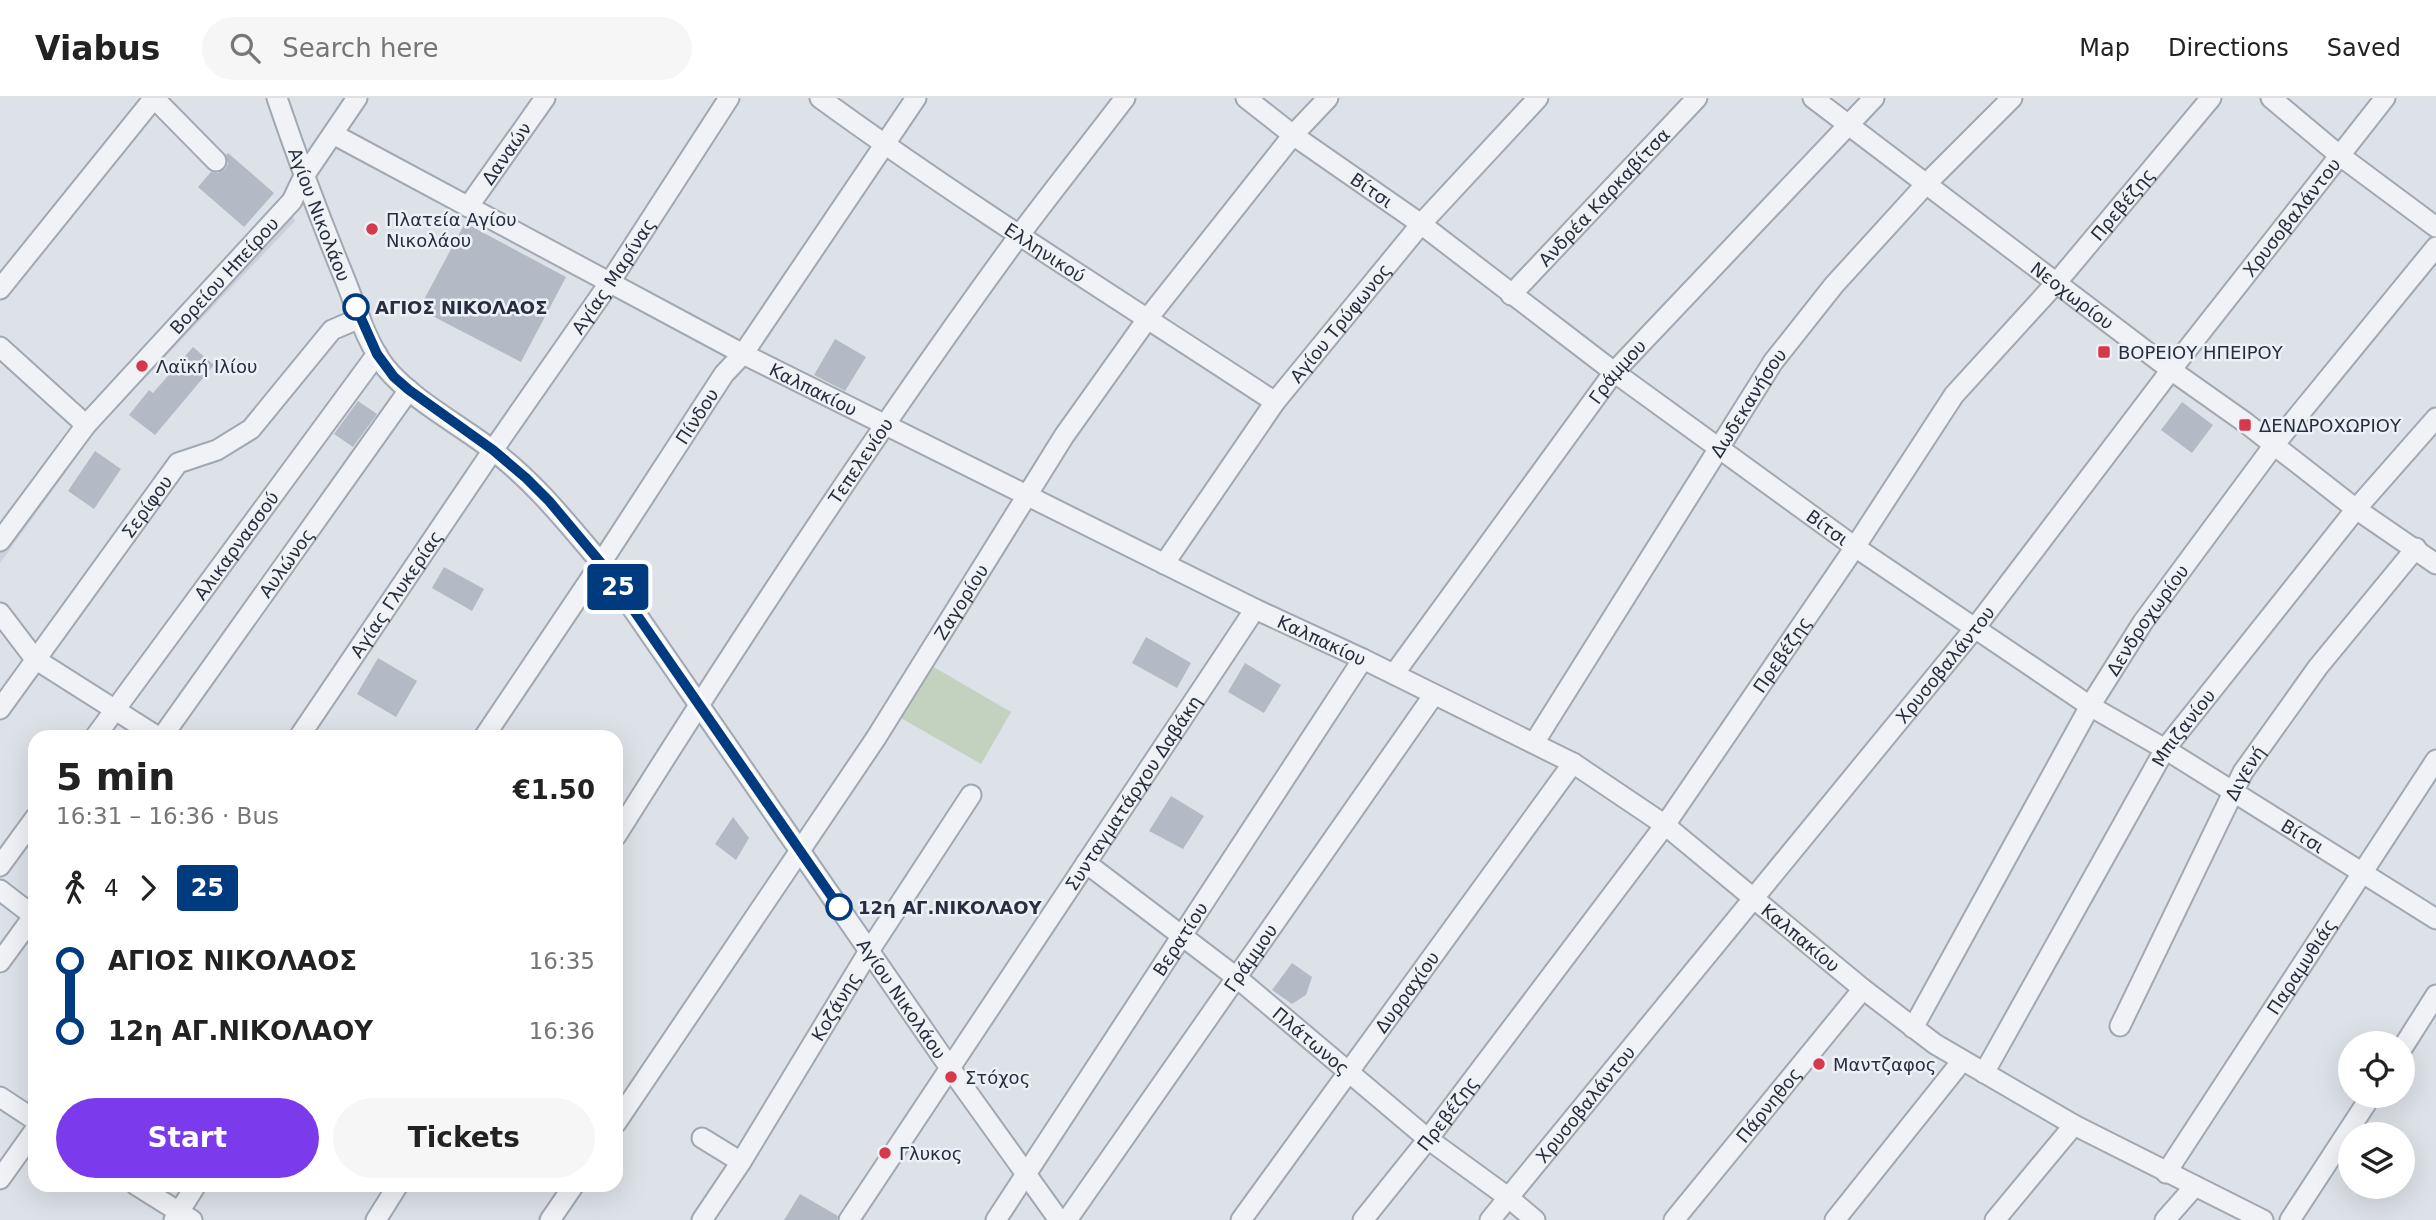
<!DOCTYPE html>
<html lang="en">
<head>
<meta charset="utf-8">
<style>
	body { margin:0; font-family:"DejaVu Sans",sans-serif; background:#f6f6f6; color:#222; height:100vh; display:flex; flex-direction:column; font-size:26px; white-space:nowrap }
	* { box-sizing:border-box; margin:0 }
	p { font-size:23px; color:#767676 }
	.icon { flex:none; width:38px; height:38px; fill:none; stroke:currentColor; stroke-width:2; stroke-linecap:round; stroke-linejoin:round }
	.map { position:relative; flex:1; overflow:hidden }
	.side { position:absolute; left:28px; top:632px; width:595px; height:462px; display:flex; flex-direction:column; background:#fff; border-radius:21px; box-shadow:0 7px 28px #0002 }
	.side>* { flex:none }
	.badge { padding:0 14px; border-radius:5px; font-size:24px; line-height:46px }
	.buttons { position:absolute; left:2338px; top:933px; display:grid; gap:14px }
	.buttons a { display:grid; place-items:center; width:77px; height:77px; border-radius:50%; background:#fff; box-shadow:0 7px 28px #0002; font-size:35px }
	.map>.badge { position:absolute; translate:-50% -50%; box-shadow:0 0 0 4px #fff }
	.legs { display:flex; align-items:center; gap:10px; height:77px; padding:0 28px; font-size:23px }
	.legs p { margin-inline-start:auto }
	.summary { display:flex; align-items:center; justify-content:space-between; height:119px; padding:0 28px }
	h1 { font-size:38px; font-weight:700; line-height:52px }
	.primary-button { display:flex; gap:14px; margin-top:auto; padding:14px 28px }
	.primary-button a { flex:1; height:80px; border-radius:42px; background:#7c3aed; color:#fff; font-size:28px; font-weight:700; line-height:80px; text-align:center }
	.primary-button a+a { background:#f6f6f6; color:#222 }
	ul { padding:0 28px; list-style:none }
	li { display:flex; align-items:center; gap:24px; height:70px; font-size:26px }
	li i { display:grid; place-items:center; width:10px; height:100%; margin:0 9px; background:currentColor }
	li i::after { content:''; width:18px; height:18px; margin:-9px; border:5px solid; border-radius:50%; background:#fff }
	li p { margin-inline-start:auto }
	li:first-child i { background:linear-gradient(#0000 50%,currentColor 0) }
	li:last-child i { background:linear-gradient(currentColor 50%,#0000 0) }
	header { display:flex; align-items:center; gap:42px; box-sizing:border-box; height:98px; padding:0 35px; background:#fff; border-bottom:2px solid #e0e0e0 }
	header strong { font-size:33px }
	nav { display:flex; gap:38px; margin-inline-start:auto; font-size:24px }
	.search { width:490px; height:63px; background:#f6f6f6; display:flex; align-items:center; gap:18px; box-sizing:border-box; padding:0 24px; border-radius:38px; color:#767676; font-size:26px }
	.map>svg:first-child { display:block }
	.built { fill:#cbd0da }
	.green { fill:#c2d2be }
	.building { fill:#b4bac5 }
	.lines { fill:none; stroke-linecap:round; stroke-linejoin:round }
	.minor-casing { stroke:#a2a8b2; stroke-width:23 }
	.minor { stroke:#f0f2f6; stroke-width:19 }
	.line-1-casing { stroke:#fff; stroke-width:16 }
	.line-1 { stroke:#003b80; stroke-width:10 }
	.poi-dot { fill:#d6394c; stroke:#edf0f6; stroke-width:2.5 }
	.stop-1-dot { fill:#fff; stroke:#003b80; stroke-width:3.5 }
	.labels { text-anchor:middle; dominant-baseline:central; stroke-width:5; stroke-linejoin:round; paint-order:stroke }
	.street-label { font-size:18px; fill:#262e40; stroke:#edf0f6 }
	.poi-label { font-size:18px; fill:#262e40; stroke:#edf0f6; text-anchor:start }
	.stop-label { font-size:18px; font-weight:bold; fill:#262e40; stroke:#edf0f6; text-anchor:start }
</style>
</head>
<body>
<header>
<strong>Viabus</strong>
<div class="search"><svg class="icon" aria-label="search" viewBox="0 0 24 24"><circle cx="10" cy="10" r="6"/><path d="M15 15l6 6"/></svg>Search here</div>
<nav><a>Map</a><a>Directions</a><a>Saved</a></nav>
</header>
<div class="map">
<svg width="2436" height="1122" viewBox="0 0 2436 1122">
	<rect width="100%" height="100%" fill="#dde1e8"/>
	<!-- built -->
	<path class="built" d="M 282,98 L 295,123 L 100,327 L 0,465 L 0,429 L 91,307 L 167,229 L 225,159 Z"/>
	<!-- green -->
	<path class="green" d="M 932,568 L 1011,614 L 981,666 L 901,620 Z"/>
	<!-- building -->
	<path class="building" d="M 228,55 L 274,95 L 244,129 L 198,89 L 211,74 L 218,75 L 225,71 L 228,66 L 226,57 Z
		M 465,125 L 566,179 L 521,264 L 419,211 Z
		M 835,241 L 866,259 L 845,293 L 814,277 Z
		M 193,249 L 214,267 L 155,337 L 129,317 L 149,292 L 153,295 Z
		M 358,303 L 377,316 L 353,349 L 334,336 Z
		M 2182,304 L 2213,327 L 2192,355 L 2161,332 Z
		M 95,353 L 121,371 L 94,411 L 68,393 Z
		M 444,469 L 484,491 L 472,513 L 432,490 Z
		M 1146,539 L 1191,565 L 1177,590 L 1132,565 Z
		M 378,560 L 417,583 L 396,619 L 357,596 Z
		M 1245,565 L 1281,587 L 1264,615 L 1228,594 Z
		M 1171,698 L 1204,718 L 1183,751 L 1149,733 Z
		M 733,719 L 749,740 L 736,762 L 715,746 Z
		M 1292,865 L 1312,879 L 1306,897 L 1292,906 L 1272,892 Z
		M 800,1096 L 838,1118 L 837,1122 L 784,1122 Z"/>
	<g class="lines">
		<!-- minor casing -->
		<g class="minor-casing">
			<g id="minor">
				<path d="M 154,0 L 216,63"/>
				<path id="s1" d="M 277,0 C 298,62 321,123 346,184 C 357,212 367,246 386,270 C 414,303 457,325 491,351 C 534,383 567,425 601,465 L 950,970 L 1059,1122"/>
				<path id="s2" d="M 820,0 C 967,107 1123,204 1275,304"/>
				<path id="s3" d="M 1246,0 L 1293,37 L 1421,126 L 1614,274 L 1855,449 L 2090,608 L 2165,651 L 2436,821"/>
				<path id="s4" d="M 1813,0 L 2171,272 L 2246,325 L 2356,411 L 2436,466"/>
				<path d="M 2271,0 L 2339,57 L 2436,129"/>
				<path id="s5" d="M 333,36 L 743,256 L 1255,511 L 1363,561 L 1573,665 L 1665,727 L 1863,891 L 1935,946 L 2074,1027 L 2263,1122"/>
				<path id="s6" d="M 468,109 L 545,0"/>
				<path d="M 0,191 L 154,0"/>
				<path id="s7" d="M 1511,197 L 1697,0"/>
				<path d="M 0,249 L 86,327"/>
				<path id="s8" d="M 0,443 L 86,327 L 292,103 L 304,78 L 357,0"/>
				<path id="s9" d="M 1164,466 L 1275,304 L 1421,126 L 1538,0"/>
				<path d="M 0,515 L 35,561 L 158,639"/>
				<path id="s10" d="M 1394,576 L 1614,274 L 1874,0"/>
				<path id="s11" d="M 0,611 L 178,365 L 217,352 L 251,331 L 332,232 L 360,220"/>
				<path id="s12" d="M 95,639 L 377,256"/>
				<path id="s13" d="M 162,639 L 409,292"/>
				<path id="s14" d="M 299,639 L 493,352 L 610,184 L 729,0"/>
				<path id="s15" d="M 484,639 L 601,465 L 724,276 L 743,256 L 916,0"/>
				<path id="s16" d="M 1534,645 L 1773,264 L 1834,187 L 1927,85 L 2012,0"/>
				<path id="s17" d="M 616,738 C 744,534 876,333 1018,139 C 1053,92 1090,46 1125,0"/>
				<path id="s18" d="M 1086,765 L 1236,879 L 1428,1041 L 1509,1100 L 1535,1122"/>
				<path d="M 0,768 L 35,720"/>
				<path d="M 0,792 L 35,819"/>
				<path d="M 0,864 L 35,816"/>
				<path id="s19" d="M 2120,928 L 2243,674 L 2318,569 L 2416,450"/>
				<path id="s20" d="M 1913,930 L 2090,608 L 2143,524 L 2274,347 L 2436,149"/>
				<path d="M 2403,949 L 2436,897"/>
				<path id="s21" d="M 1984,975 L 2165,651 L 2356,411 L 2436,320"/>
				<path d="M 0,999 L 35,1022"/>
				<path id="s22" d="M 616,1025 L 876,640 L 1064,338 L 1148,220 L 1293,37 L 1328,0"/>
				<path d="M 702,1040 L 741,1064"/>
				<path id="s23" d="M 2166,1075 L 2436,662"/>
				<path d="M 0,1081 L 35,1032"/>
				<path d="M 136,1087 L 192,1122"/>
				<path d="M 174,1122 L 196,1087"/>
				<path d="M 376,1122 L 398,1087"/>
				<path d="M 550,1122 L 574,1087"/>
				<path id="s24" d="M 702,1122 L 741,1064 L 869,853 L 971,697"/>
				<path id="s25" d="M 849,1122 L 1255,511"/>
				<path id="s26" d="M 996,1122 L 1363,561"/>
				<path id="s27" d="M 1067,1122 L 1433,598"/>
				<path id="s28" d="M 1241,1122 L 1573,665"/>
				<path id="s29" d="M 1363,1122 L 1428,1041 L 1665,727 L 1855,449 L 1954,297 L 2057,184 L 2211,0"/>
				<path id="s30" d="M 1490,1122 L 1975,530 L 2171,272 L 2385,0"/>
				<path id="s31" d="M 1674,1122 L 1863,891"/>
				<path d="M 1835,1122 L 1962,963"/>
				<path d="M 1995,1122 L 2074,1027"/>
				<path d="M 2165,1122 L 2195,1088"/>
				<path d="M 2290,1122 L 2371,998"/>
			</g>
		</g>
		<!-- minor -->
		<use href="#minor" class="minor"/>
	</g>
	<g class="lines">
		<!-- line-1 casing -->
		<g class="line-1-casing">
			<path id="line-1" d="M 356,209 L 377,256 L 394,279 L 409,292 L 493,352 L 526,380 L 549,403 L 601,465 L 839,809"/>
		</g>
		<!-- line-1 -->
		<use href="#line-1" class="line-1"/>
	</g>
	<!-- markers -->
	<g class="poi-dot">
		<circle cx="372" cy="131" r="7"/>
		<rect x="2097" y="247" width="14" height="14" rx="3.5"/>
		<circle cx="142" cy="268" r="7"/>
		<rect x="2238" y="320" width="14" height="14" rx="3.5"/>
		<circle cx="1819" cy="966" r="7"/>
		<circle cx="951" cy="979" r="7"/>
		<circle cx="885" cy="1055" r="7"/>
	</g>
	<g class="stop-1-dot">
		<circle cx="356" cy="209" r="12"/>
		<circle cx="839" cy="809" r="12"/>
	</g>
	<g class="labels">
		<!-- street labels -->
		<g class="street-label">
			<text stroke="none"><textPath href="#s6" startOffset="66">Δαναών</textPath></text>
			<text stroke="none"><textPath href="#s3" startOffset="156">Βίτσι</textPath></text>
			<text stroke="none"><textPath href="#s7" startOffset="135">Ανδρέα Καρκαβίτσα</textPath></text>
			<text stroke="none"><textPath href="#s29" startOffset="1270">Πρεβέζης</textPath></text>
			<text stroke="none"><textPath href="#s1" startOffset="124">Αγίου Νικολάου</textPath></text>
			<text stroke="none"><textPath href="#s30" startOffset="1284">Χρυσοβαλάντου</textPath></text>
			<text stroke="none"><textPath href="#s2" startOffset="273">Ελληνικού</textPath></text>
			<text stroke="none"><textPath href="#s8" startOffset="348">Βορείου Ηπείρου</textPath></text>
			<text stroke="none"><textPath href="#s14" startOffset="558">Αγίας Μαρίνας</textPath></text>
			<text stroke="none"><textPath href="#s4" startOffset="326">Νεοχωρίου</textPath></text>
			<text stroke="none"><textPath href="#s9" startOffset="299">Αγίου Τρύφωνος</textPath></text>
			<text stroke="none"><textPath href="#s10" startOffset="376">Γράμμου</textPath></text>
			<text stroke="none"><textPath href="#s5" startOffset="544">Καλπακίου</textPath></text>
			<text stroke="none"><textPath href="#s16" startOffset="402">Δωδεκανήσου</textPath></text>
			<text stroke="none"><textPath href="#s15" startOffset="385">Πίνδου</textPath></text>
			<text stroke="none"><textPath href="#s17" startOffset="448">Τεπελενίου</textPath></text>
			<text stroke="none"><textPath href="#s11" startOffset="250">Σερίφου</textPath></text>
			<text stroke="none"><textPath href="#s3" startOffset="723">Βίτσι</textPath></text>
			<text stroke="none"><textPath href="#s12" startOffset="238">Αλικαρνασσού</textPath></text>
			<text stroke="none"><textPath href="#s13" startOffset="214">Αυλώνος</textPath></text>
			<text stroke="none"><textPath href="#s14" startOffset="173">Αγίας Γλυκερίας</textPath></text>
			<text stroke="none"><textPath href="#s22" startOffset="625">Ζαγορίου</textPath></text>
			<text stroke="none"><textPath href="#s20" startOffset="471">Δενδροχωρίου</textPath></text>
			<text stroke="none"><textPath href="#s5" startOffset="1111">Καλπακίου</textPath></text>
			<text stroke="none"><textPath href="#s29" startOffset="704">Πρεβέζης</textPath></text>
			<text stroke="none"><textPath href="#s30" startOffset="718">Χρυσοβαλάντου</textPath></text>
			<text stroke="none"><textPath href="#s21" startOffset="399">Μπιζανίου</textPath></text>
			<text stroke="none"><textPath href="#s19" startOffset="282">Διγενή</textPath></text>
			<text stroke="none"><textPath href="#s25" startOffset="513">Συνταγματάρχου Δαβάκη</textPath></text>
			<text stroke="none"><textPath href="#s3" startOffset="1290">Βίτσι</textPath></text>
			<text stroke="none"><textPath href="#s5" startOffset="1678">Καλπακίου</textPath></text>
			<text stroke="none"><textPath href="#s26" startOffset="336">Βερατίου</textPath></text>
			<text stroke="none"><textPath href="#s27" startOffset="320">Γράμμου</textPath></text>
			<text stroke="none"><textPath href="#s23" startOffset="247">Παραμυθιάς</textPath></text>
			<text stroke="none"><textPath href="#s28" startOffset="282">Δυρραχίου</textPath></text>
			<text stroke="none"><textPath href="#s1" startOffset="1113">Αγίου Νικολάου</textPath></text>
			<text stroke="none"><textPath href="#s24" startOffset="252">Κοζάνης</textPath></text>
			<text stroke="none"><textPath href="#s18" startOffset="287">Πλάτωνος</textPath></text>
			<text stroke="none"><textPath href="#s30" startOffset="150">Χρυσοβαλάντου</textPath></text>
			<text stroke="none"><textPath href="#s31" startOffset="149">Πάρνηθος</textPath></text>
			<text stroke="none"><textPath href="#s29" startOffset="136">Πρεβέζης</textPath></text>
		</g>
		<!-- poi labels -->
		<g class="poi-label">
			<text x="386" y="121">Πλατεία Αγίου<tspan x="386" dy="21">Νικολάου</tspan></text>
			<text x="2118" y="254">ΒΟΡΕΙΟΥ ΗΠΕΙΡΟΥ</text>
			<text x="156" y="268">Λαϊκή Ιλίου</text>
			<text x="2259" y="327">ΔΕΝΔΡΟΧΩΡΙΟΥ</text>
			<text x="1833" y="966">Μαντζαφος</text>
			<text x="965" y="979">Στόχος</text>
			<text x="899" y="1055">Γλυκος</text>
		</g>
		<!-- stop labels -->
		<g class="stop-label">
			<text x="375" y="209">ΑΓΙΟΣ ΝΙΚΟΛΑΟΣ</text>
			<text x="858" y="809">12η ΑΓ.ΝΙΚΟΛΑΟΥ</text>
		</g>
	</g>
</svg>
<div class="buttons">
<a><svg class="icon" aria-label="locate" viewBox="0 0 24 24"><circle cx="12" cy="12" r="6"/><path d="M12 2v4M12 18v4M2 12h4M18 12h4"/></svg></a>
<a><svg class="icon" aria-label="layers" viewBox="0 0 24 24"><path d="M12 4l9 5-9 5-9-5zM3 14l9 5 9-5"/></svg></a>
</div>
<b class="badge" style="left:618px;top:489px;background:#003b80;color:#fff">25</b>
<section class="side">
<div class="summary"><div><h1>5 min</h1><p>16:31 – 16:36 · Bus</p></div><b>€1.50</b></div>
<div class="legs"><svg class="icon" aria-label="walk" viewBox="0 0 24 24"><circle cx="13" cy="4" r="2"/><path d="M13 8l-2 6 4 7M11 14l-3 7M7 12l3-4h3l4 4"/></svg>4<svg class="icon" aria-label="forward" viewBox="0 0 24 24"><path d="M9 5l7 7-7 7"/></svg><b class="badge" style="background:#003b80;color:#fff">25</b></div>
<ul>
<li><i style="color:#003b80"></i><b>ΑΓΙΟΣ ΝΙΚΟΛΑΟΣ</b><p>16:35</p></li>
<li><i style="color:#003b80"></i><b>12η ΑΓ.ΝΙΚΟΛΑΟΥ</b><p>16:36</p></li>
</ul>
<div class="primary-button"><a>Start</a><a>Tickets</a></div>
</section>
</div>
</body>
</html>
